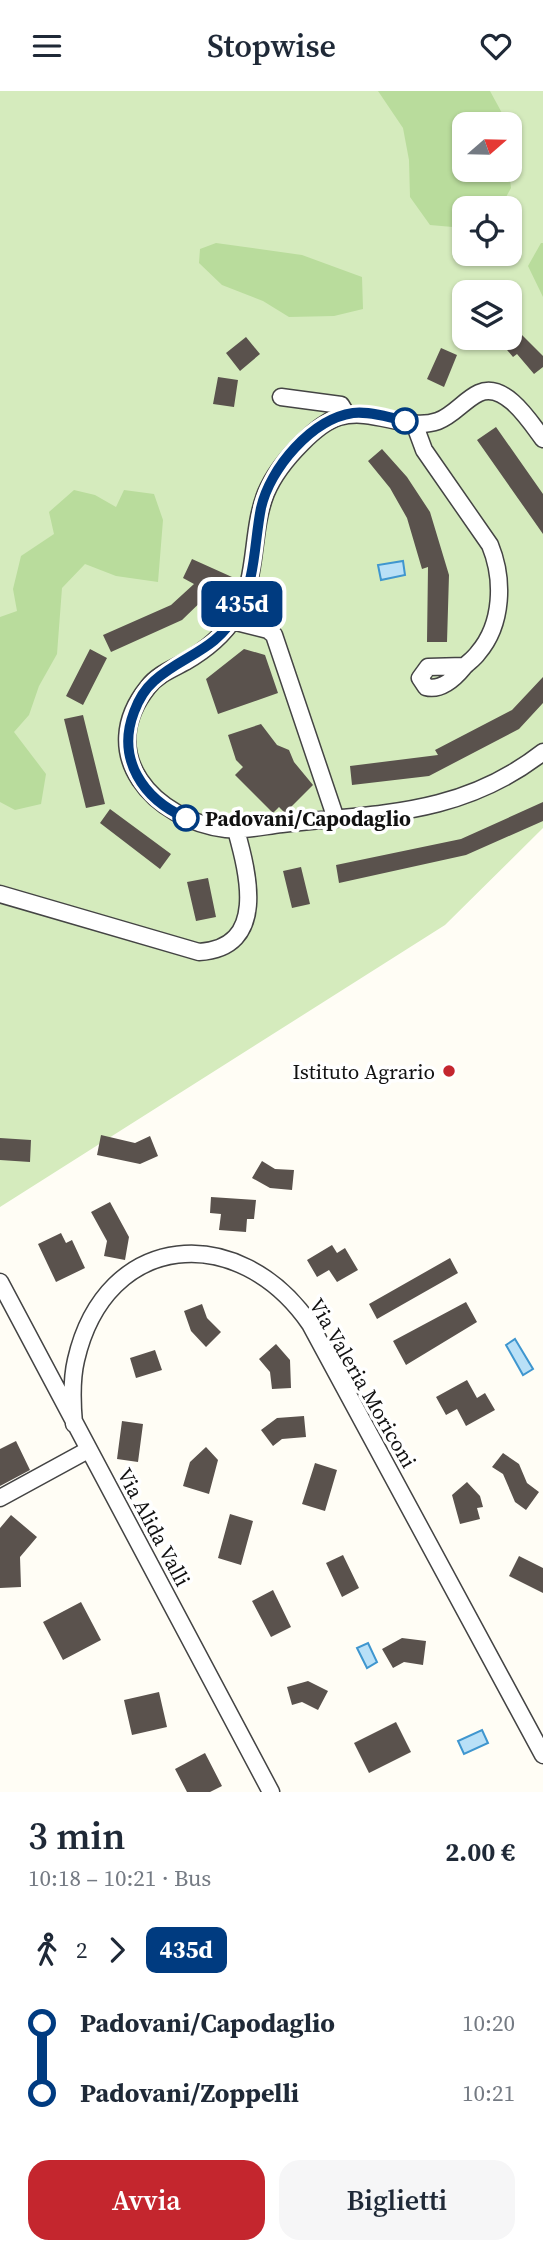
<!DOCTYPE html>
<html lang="it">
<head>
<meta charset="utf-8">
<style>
	body { margin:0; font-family:"Source Serif 4",serif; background:#f6f6f7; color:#1f2937; height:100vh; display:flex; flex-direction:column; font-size:26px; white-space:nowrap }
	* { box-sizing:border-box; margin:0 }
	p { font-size:23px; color:#747a83 }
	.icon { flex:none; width:38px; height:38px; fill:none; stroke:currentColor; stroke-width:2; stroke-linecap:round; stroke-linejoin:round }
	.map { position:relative; height:1701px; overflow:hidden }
	.drawer { display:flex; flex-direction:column; background:#fff; flex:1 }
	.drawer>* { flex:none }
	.badge { padding:0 14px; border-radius:10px; font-size:24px; line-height:46px }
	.needle { width:46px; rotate:70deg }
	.controls { position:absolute; left:452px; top:21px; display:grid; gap:14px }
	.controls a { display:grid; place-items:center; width:70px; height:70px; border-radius:14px; background:#fff; box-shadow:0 2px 5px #0004; font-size:35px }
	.map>.badge { position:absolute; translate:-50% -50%; box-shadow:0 0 0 4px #fff }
	.legs { display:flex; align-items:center; gap:10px; height:77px; padding:0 28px; font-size:23px }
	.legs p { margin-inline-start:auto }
	.headline { display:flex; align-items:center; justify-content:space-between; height:119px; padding:0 28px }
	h1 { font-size:38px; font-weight:600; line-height:52px }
	.button { display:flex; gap:14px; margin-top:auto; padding:14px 28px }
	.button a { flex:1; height:80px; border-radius:21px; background:#c4262e; color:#fff; font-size:28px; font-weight:600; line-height:80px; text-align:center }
	.button a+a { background:#f6f6f7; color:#1f2937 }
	ul { padding:0 28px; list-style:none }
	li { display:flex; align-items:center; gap:24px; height:70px; font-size:26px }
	li i { display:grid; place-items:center; width:10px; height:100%; margin:0 9px; background:currentColor }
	li i::after { content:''; width:18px; height:18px; margin:-9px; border:5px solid; border-radius:50%; background:#fff }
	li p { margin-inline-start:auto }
	li:first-child i { background:linear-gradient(#0000 50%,currentColor 0) }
	li:last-child i { background:linear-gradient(currentColor 50%,#0000 0) }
	header { display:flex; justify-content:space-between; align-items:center; height:91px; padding:0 28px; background:#fff; font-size:32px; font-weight:600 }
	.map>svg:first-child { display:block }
	.green { fill:#d5ebbd; fill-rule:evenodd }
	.forest { fill:#b9dc9c }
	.water { fill:#b9e0f7; stroke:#3f96cf; stroke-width:2 }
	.building { fill:#5a524d }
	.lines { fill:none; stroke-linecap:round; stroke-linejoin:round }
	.minor-casing { stroke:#444; stroke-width:19 }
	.minor { stroke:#fff; stroke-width:16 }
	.line-1-casing { stroke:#fff; stroke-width:16 }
	.line-1 { stroke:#003b80; stroke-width:10 }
	.stop-1-dot { fill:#fff; stroke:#003b80; stroke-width:3.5 }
	.poi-dot { fill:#c4262e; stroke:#fff; stroke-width:2.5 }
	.labels { text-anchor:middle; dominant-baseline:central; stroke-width:7; stroke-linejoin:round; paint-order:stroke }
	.stop-label { font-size:21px; font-weight:bold; fill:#111; stroke:#fff; text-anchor:start }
	.poi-label { font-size:21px; fill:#111; stroke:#fff; text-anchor:end }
	.street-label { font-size:21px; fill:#111; stroke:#fff }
</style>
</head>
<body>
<header><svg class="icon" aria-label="menu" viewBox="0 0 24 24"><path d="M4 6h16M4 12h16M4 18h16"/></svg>Stopwise<svg class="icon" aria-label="heart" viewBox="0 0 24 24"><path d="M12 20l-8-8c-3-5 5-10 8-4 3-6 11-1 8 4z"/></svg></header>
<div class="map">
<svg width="543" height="1701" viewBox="0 0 543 1701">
	<rect width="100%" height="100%" fill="#fffdf5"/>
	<!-- green -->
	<path class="green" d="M 0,0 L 543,0 L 543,737 L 445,834 L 0,1116 ZM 464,33 L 509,33 L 509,79 L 464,79 ZM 464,117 L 509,117 L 509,163 L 464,163 ZM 464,201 L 509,201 L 509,247 L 464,247 Z"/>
	<!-- forest -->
	<path class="forest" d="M 378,0 L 490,0 L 508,33 L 464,33 L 464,79 L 509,79 L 511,97 L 500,117 L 464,117 L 464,137 L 430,134 L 410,106 L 409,69 L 403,37 Z
		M 216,152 L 302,164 L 362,186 L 363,218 L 334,225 L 289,226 L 263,210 L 222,194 L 199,172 L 200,158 Z
		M 541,152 L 543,152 L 543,206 L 528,175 Z
		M 74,399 L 95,404 L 116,416 L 124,399 L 154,403 L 163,429 L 158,491 L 116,485 L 85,473 L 62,497 L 57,563 L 39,595 L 29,624 L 14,641 L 46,683 L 41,713 L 15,719 L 0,711 L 0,526 L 17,520 L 13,498 L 21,465 L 54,443 L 49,421 Z"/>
	<!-- water -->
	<path class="water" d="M 403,470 L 405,484 L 381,489 L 378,474 Z
		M 515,1248 L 533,1278 L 523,1284 L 506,1254 Z
		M 368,1552 L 377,1571 L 367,1577 L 357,1557 Z
		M 482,1639 L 488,1652 L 464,1663 L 458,1650 Z"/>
	<!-- building -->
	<path class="building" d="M 509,231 L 543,265 L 543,276 L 534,283 L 517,263 L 513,266 L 497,247 L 509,247 Z
		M 246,246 L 260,263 L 240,280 L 226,262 Z
		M 441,257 L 457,264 L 444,296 L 427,288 Z
		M 218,286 L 238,289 L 234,316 L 213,313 Z
		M 496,336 L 543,403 L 543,443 L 477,349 Z
		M 382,358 L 407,386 L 430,421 L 449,484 L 447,551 L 427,551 L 428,476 L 422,478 L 407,427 L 390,397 L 368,370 Z
		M 192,468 L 232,486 L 222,506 L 211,501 L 182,529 L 111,561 L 103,544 L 171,514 L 194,493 L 183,487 Z
		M 90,558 L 107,567 L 83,614 L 66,605 Z
		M 244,558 L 265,564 L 278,602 L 218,623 L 206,588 Z
		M 543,586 L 543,612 L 519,638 L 429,685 L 352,694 L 350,675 L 438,664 L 435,659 L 512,619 Z
		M 83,624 L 105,713 L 86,717 L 64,628 Z
		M 261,633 L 277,654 L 289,659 L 294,671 L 313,694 L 285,722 L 279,716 L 273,722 L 235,684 L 243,676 L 236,669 L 228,644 Z
		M 543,711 L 543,730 L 466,764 L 339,792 L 336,774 L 461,748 Z
		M 110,718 L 171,763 L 160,778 L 100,732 Z
		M 301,776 L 310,813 L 292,817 L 283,780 Z
		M 208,787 L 216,826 L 196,830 L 187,791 Z
		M 101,1044 L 135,1052 L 150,1045 L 158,1065 L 140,1073 L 97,1064 Z
		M 0,1047 L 31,1049 L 30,1071 L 0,1069 Z
		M 262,1070 L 275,1078 L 294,1079 L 292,1099 L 270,1097 L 252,1087 Z
		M 211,1106 L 256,1109 L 254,1128 L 247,1128 L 246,1141 L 219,1139 L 221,1123 L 210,1122 Z
		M 110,1111 L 129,1146 L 125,1169 L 104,1165 L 107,1150 L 91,1121 Z
		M 61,1142 L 66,1152 L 72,1149 L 85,1177 L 56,1191 L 38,1153 Z
		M 332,1154 L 337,1162 L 345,1157 L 358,1179 L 337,1191 L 329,1179 L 317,1186 L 307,1169 Z
		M 450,1167 L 458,1182 L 377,1228 L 369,1213 Z
		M 466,1211 L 477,1231 L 406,1274 L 393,1250 Z
		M 202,1213 L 207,1227 L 221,1241 L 206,1256 L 191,1240 L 184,1220 Z
		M 276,1253 L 290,1269 L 291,1297 L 272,1298 L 270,1281 L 259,1268 Z
		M 155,1259 L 162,1279 L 136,1287 L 130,1267 Z
		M 467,1289 L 477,1307 L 485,1302 L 495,1319 L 466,1335 L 457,1318 L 446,1324 L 436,1306 Z
		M 304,1325 L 306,1346 L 282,1348 L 273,1355 L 261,1339 L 277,1327 Z
		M 122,1330 L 143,1333 L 138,1371 L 117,1368 Z
		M 16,1350 L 30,1379 L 0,1395 L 0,1358 Z
		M 206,1356 L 218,1369 L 209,1403 L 183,1395 L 190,1371 Z
		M 503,1362 L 519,1373 L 527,1392 L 539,1401 L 526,1419 L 515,1411 L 503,1383 L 492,1376 Z
		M 315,1372 L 337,1379 L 325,1420 L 302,1413 Z
		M 467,1391 L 480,1405 L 483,1416 L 477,1417 L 480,1428 L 460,1433 L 452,1404 Z
		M 230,1423 L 253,1430 L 241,1474 L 218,1467 Z
		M 11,1424 L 37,1446 L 20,1466 L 21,1496 L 0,1497 L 0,1437 Z
		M 343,1464 L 359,1497 L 342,1506 L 326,1472 Z
		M 519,1465 L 543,1477 L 543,1502 L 509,1485 Z
		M 273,1499 L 291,1536 L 271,1546 L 252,1510 Z
		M 81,1511 L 101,1549 L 63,1569 L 43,1531 Z
		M 402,1547 L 426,1550 L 423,1574 L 404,1571 L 393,1577 L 382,1558 Z
		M 308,1590 L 328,1600 L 318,1619 L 302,1611 L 292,1614 L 287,1596 Z
		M 159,1601 L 167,1636 L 132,1644 L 124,1609 Z
		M 396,1631 L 411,1661 L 369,1682 L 354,1652 Z
		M 205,1662 L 222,1695 L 210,1701 L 187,1701 L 175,1678 Z"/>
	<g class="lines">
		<!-- minor casing -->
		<g class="minor-casing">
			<path id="minor" d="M 281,306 L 341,314 L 347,324
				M 414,332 L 424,359 L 490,454 C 504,488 503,533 478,562 C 474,568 467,572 463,577 C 454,588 440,600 426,596 L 420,587 L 428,576 L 464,575
				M 543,348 C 531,332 505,290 479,302 C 464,309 454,324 438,330 C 407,341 373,316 339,326 C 325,330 312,342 302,352 C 288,366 274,383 266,402 C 250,442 259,487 235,526 C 223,545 204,560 185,571 C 172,578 157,584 148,596 C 94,663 154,729 226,738 C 244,740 264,735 282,733 C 379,722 461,725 543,661
				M 232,530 L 268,539 L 274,544 L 336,728
				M 0,803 L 199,861 C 268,857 248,782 236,739
				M 0,1191 L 271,1701
				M 74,1333 C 72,1311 71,1290 76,1269 C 106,1139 239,1130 310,1233 L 543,1664
				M 0,1407 L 88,1359"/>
		</g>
		<!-- minor -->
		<use href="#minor" class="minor"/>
	</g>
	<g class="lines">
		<!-- line-1 casing -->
		<g class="line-1-casing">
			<path id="line-1" d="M 186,727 C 143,708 116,668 134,621 C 138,610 145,598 154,590 C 184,563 216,561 238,520 C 256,488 254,452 261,417 C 270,377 312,328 353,322 C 368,320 390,326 405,330"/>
		</g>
		<!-- line-1 -->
		<use href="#line-1" class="line-1"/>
	</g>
	<!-- markers -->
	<g class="stop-1-dot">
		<circle cx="405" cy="330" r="12"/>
		<circle cx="186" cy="727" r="12"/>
	</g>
	<circle class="poi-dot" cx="449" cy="980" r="7"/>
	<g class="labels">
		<!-- stop labels -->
		<g class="stop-label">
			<text x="205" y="727">Padovani/Capodaglio</text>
		</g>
		<!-- poi labels -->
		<g class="poi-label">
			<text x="435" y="980">Istituto Agrario</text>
		</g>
		<!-- street labels -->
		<g class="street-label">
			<text transform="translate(363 1292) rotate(60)">Via Valeria Moriconi</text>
			<text transform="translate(154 1436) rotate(62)">Via Alida Valli</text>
		</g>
	</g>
</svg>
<div class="controls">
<a><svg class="needle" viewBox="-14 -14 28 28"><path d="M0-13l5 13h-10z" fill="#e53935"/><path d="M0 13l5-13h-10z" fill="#747a83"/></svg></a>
<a><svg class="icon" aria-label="locate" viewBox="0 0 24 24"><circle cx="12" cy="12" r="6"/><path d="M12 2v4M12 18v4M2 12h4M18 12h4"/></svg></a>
<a><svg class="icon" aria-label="layers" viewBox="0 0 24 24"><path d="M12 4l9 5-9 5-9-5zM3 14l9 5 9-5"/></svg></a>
</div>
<b class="badge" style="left:242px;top:513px;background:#003b80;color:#fff">435d</b>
</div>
<section class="drawer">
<div class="headline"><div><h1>3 min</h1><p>10:18 – 10:21 · Bus</p></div><b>2.00 €</b></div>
<div class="legs"><svg class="icon" aria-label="walk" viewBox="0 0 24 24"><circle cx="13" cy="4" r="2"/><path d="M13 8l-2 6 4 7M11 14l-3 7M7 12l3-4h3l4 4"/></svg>2<svg class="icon" aria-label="forward" viewBox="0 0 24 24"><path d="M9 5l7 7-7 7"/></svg><b class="badge" style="background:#003b80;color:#fff">435d</b></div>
<ul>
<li><i style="color:#003b80"></i><b>Padovani/Capodaglio</b><p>10:20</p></li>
<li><i style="color:#003b80"></i><b>Padovani/Zoppelli</b><p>10:21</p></li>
</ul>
<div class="button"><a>Avvia</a><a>Biglietti</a></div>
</section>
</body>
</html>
